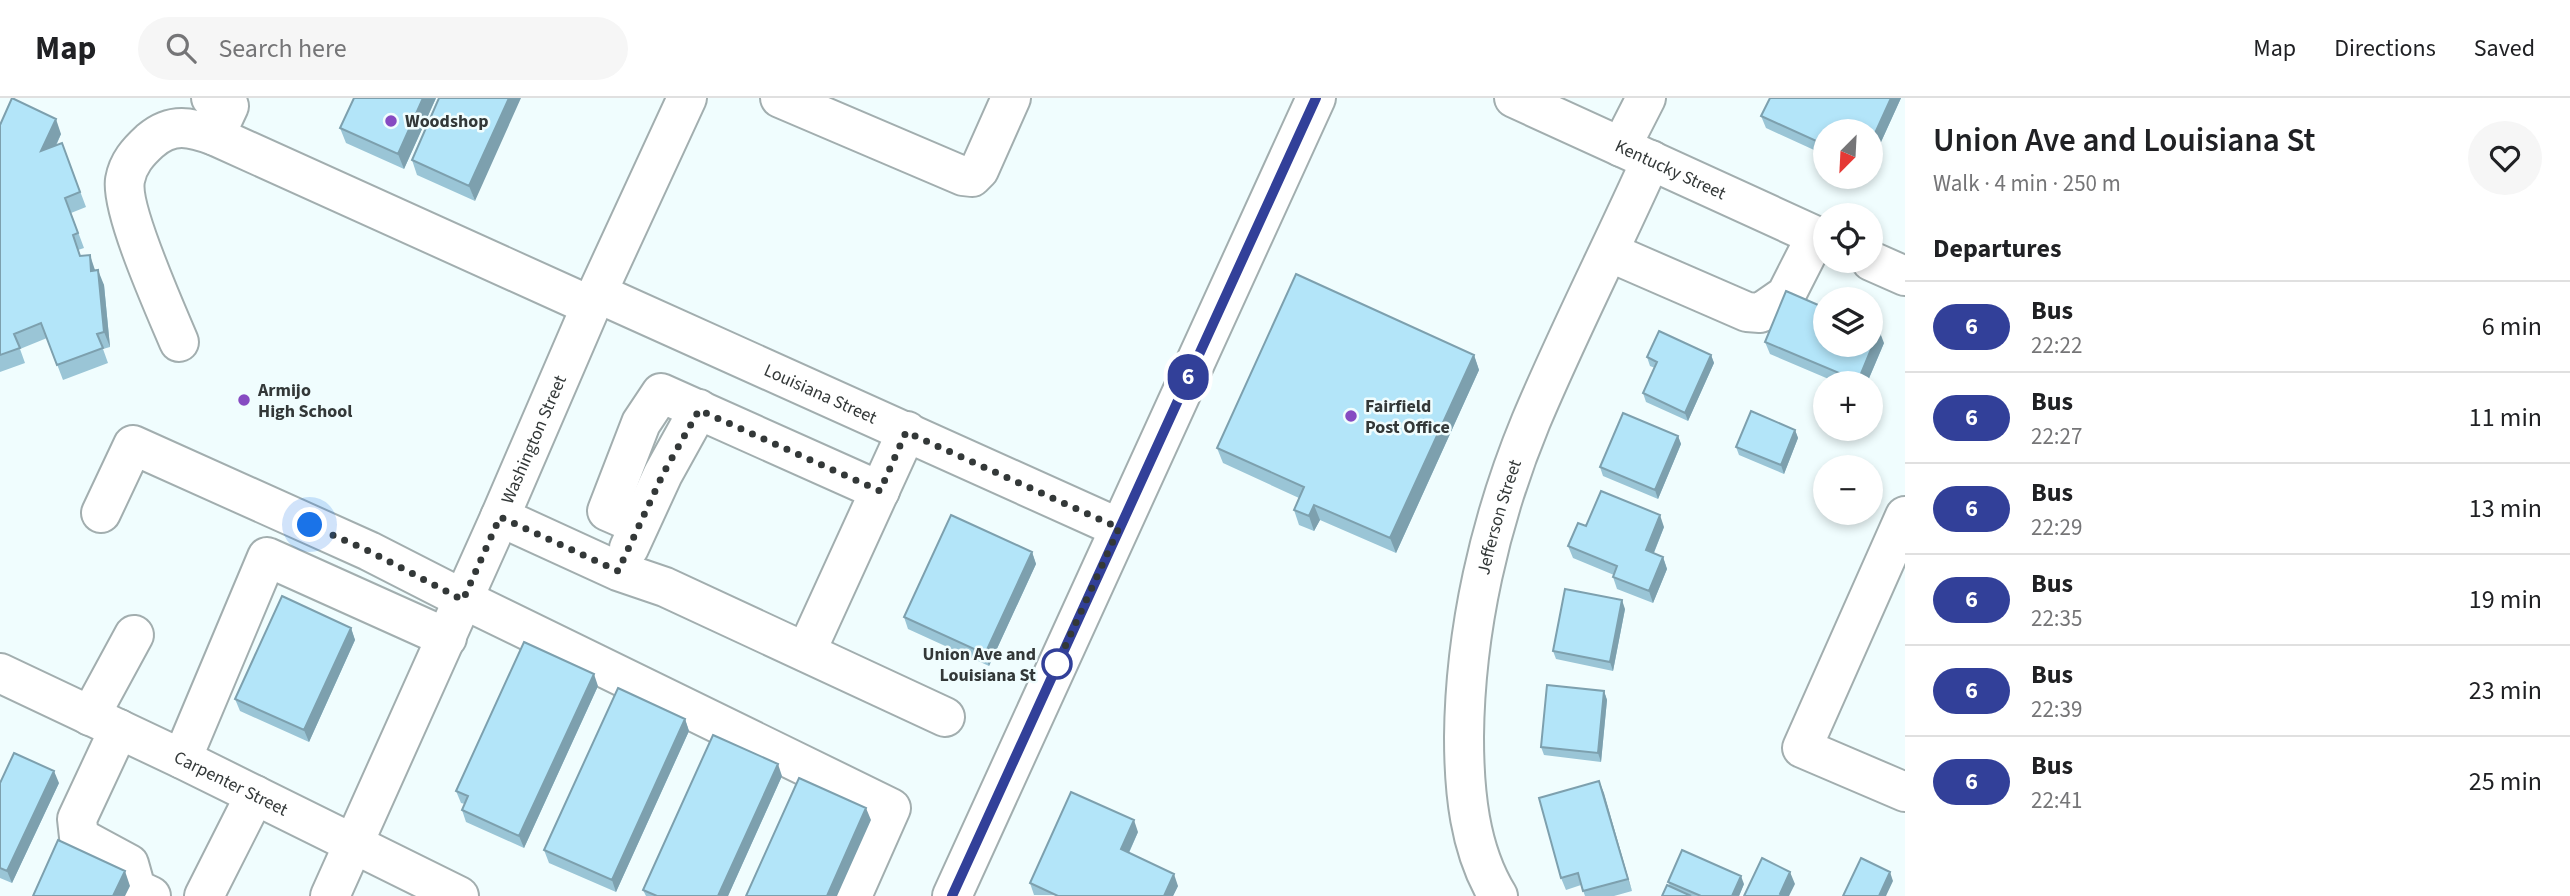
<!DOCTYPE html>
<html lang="en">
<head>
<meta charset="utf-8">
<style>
	body { margin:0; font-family:"Source Sans 3",sans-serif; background:#f6f6f6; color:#202124; height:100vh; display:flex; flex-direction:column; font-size:26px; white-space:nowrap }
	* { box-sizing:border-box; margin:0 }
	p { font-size:23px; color:#757577 }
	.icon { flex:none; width:38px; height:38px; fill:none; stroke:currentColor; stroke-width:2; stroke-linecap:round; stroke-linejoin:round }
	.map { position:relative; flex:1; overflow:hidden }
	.side { display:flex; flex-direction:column; background:#fff; width:665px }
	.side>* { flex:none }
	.badge { padding:0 14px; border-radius:23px; font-size:24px; line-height:46px }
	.needle { width:46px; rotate:204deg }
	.buttons { position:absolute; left:1813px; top:21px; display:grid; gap:14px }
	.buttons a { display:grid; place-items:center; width:70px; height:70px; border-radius:50%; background:#fff; box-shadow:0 4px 10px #0003; font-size:35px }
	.you { position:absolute; width:35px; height:35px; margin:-18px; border:5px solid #fff; border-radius:50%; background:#1a73e8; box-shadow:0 0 0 10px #1a73e833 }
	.map>.badge { position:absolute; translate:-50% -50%; box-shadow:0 0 0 4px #fff }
	h2 { padding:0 28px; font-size:26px; line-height:63px }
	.round { display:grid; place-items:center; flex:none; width:74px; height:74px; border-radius:37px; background:#f6f6f6 }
	.headline { display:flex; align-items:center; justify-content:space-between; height:119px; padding:0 28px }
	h1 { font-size:33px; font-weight:600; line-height:52px }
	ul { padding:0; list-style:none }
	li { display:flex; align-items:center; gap:21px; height:91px; padding:0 28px; border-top:2px solid #e0e0e0 }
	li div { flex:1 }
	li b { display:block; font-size:26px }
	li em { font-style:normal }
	li .badge { min-width:77px; font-weight:700; text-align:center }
	header { display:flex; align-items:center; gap:42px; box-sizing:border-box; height:98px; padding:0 35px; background:#fff; border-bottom:2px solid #e0e0e0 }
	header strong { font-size:33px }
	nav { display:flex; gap:38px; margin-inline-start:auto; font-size:24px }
	.search { width:490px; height:63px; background:#f6f6f6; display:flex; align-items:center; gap:18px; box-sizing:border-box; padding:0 24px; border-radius:38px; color:#757577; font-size:26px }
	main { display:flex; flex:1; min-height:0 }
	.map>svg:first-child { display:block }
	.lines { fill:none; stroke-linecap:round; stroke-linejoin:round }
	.minor-casing { stroke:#a2aeaf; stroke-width:42 }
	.minor { stroke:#fff; stroke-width:38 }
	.wall { fill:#9ac5d6 }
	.shaded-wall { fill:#7da0ae }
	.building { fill:#b3e5f9; stroke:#7da0ae; stroke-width:2 }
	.line-casing { stroke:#fff; stroke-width:16 }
	.line { stroke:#324099; stroke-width:10 }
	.walk { stroke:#333838; stroke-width:7; stroke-dasharray:0 12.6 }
	.poi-dot { fill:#864bc2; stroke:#f0fdfe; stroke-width:2.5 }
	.stop-dot { fill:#fff; stroke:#324099; stroke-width:3.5 }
	.labels { text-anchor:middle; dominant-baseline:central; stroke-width:5; stroke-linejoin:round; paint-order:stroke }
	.poi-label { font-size:18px; font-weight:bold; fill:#333838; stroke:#f0fdfe; text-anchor:start }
	.street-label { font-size:18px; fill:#333838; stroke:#f0fdfe }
	.stop-label { font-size:18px; font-weight:bold; fill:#333838; stroke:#f0fdfe; text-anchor:end }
</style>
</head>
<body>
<header>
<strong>Map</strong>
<div class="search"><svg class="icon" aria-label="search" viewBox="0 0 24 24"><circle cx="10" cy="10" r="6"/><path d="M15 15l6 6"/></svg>Search here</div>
<nav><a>Map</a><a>Directions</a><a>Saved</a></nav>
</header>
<main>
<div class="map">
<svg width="1905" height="798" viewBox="0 0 1905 798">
	<rect width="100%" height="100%" fill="#f0fdfe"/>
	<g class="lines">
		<!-- minor casing -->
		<g class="minor-casing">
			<g id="minor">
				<path d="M 211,0 L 229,8 L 215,38"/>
				<path d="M 780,0 L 963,78 L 972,79 L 979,72 L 1011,0"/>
				<path id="s1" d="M 1514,0 L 1825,142"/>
				<path d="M 1621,49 L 1646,0"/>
				<path d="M 1609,154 L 1747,214 L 1760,215 L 1786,197 L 1816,138"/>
				<path d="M 1871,163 L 1905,178"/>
				<path id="s2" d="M 597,195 L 1119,430"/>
				<path d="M 179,244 C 166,213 120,111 125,82 C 128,65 138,54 150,43 C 172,24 191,29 215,38 L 591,208"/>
				<path d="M 101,415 L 133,347 L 369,453 L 463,501 L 891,710 L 852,798"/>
				<path d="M 1905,418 L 1802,650 L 1905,694"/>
				<path d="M 500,419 L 618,473 L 665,489 L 945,619"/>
				<path d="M 639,427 L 607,413 L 641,325 L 661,295 L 880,393"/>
				<path d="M 629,450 L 663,376 L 699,311"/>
				<path d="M 806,554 L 907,333"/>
				<path id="s3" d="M 0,575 L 182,661 L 459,798"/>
				<path d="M 90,618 L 134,537"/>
				<path d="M 119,631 L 77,721 L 79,739 L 129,766 L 136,791 L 151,798"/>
				<path d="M 182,661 L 267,459 L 447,540"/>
				<path d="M 204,798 L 255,697"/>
				<path id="s4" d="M 330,798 L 500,419 L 591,208 L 687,0"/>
				<path d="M 952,798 L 1316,0"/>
				<path id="s5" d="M 1498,798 C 1469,751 1464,692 1464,639 C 1465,532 1490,422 1531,323 C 1568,235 1612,149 1651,62"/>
			</g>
		</g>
		<!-- minor -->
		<use href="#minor" class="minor"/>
	</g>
	<!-- wall -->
	<path class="wall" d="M 354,0 L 436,0 L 404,71 L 346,45 L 340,30 Z
		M 439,0 L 475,103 L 417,77 L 412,62 Z
		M 1770,0 L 1901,0 L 1871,66 L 1825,33 L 1825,57 L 1766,30 L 1761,18 Z
		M 0,27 L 61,36 L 56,48 L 62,45 L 86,109 L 71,115 L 84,150 L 78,152 L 80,158 L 95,172 L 104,187 L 110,249 L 103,251 L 108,265 L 63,282 L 47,240 L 20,251 L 25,265 L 0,274 Z
		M 1765,244 L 1884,245 L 1867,285 L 1838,285 L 1770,256 Z
		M 1474,257 L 1479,272 L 1396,455 L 1320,422 L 1314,433 L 1299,427 L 1294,412 L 1299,400 L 1223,365 L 1217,350 Z
		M 1711,257 L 1714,265 L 1688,323 L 1646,304 L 1643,295 L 1655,270 L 1650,268 L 1647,259 Z
		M 1795,332 L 1798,340 L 1784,376 L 1739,357 L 1736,349 Z
		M 1678,338 L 1681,346 L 1658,401 L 1603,378 L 1600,369 Z
		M 1586,428 L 1664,429 L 1654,455 L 1663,459 L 1667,471 L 1653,505 L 1617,491 L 1613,479 L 1614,477 L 1573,460 L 1568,448 Z
		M 1032,454 L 1036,466 L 989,568 L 908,531 L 904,519 Z
		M 1625,511 L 1613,573 L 1556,561 L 1553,553 Z
		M 351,530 L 355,542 L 309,644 L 240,613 L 235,601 Z
		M 598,588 L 524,750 L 466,724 L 462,712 L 465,706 L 461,705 L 456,693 Z
		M 1604,593 L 1607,602 L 1601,664 L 1544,657 L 1541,649 Z
		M 685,621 L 689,633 L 616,794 L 549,765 L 544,752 Z
		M 782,678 L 728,798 L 646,798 L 643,792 Z
		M 1599,683 L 1632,793 L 1614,798 L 1585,798 L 1581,787 L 1566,792 L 1561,780 Z
		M 0,685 L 59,685 L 12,785 L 0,780 Z
		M 1138,734 L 1129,755 L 1178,788 L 1173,798 L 1034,797 L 1030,785 Z
		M 1668,784 L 1744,786 L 1739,798 L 1662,798 L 1670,788 Z"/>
	<!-- shaded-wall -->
	<path class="shaded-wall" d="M 423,0 L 436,0 L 404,71 L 398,56 Z
		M 509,0 L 521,0 L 475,103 L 469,88 Z
		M 1891,0 L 1901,0 L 1871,66 L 1871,44 Z
		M 56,21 L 61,36 L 46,68 L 41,53 Z
		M 90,157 L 95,172 L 91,173 Z
		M 98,172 L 104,187 L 110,249 L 104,234 Z
		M 1879,232 L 1884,245 L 1867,285 L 1859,285 L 1858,283 Z
		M 1474,257 L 1479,272 L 1396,455 L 1390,440 Z
		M 1711,257 L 1714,265 L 1688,323 L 1685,315 Z
		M 1795,332 L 1798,340 L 1784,376 L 1781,367 Z
		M 1678,338 L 1681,346 L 1658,401 L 1655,392 Z
		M 1314,407 L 1320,422 L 1314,433 L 1309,418 Z
		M 1660,417 L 1664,429 L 1650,464 L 1646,452 Z
		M 1032,454 L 1036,466 L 989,568 L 985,556 Z
		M 1663,459 L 1667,471 L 1653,505 L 1649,493 Z
		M 1622,502 L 1625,511 L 1613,573 L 1610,564 Z
		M 351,530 L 355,542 L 309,644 L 304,632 Z
		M 594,576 L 598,588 L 524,750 L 519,738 Z
		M 1604,593 L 1607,602 L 1601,664 L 1598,655 Z
		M 685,621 L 689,633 L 616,794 L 612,782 Z
		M 778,666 L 782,678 L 728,798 L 718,798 Z
		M 54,673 L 59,685 L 12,785 L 7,773 Z
		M 1599,683 L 1604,695 L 1632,793 L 1628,781 Z
		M 866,710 L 871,722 L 837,798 L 827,798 Z
		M 1134,722 L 1138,734 L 1125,763 L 1121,751 Z
		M 125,773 L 130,788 L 125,798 L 113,798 Z
		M 1790,774 L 1795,786 L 1789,798 L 1780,798 L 1780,796 Z
		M 1890,774 L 1893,783 L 1886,798 L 1879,798 Z
		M 1174,776 L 1178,788 L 1173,798 L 1164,798 Z
		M 1741,778 L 1744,786 L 1739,798 L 1732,798 Z"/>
	<!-- building -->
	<path class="building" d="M 12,0 L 56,21 L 41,53 L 62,45 L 80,94 L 65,100 L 78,135 L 73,137 L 80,158 L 90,157 L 91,173 L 98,172 L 104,234 L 97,236 L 103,250 L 57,267 L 41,225 L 14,236 L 20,250 L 0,257 L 0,27 Z
		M 354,0 L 423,0 L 398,56 L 340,30 Z
		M 439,0 L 509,0 L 469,88 L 412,62 Z
		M 1770,0 L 1891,0 L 1871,44 L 1871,33 L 1825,33 L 1825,47 L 1761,18 Z
		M 1296,176 L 1474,257 L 1390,440 L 1314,407 L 1309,418 L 1294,412 L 1304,389 L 1217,350 Z
		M 1786,193 L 1825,210 L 1825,247 L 1871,247 L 1871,229 L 1879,232 L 1858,283 L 1765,244 Z
		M 1659,233 L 1711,257 L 1685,315 L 1643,295 L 1657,264 L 1647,259 Z
		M 1751,313 L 1795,332 L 1781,367 L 1736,349 Z
		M 1623,315 L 1678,338 L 1655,392 L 1600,369 Z
		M 1601,393 L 1660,417 L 1646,452 L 1663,459 L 1649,493 L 1613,479 L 1617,468 L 1568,448 L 1578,425 L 1586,428 Z
		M 951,417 L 1032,454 L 985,556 L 904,519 Z
		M 1565,491 L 1622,502 L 1610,564 L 1553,553 Z
		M 282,498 L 351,530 L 304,632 L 235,601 Z
		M 524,544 L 594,576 L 519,738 L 462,712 L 468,698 L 456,693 Z
		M 1547,587 L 1604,593 L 1598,655 L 1541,649 Z
		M 618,590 L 685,621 L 612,782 L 544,752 Z
		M 713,637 L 778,666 L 718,798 L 657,798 L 643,792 Z
		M 14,655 L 54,673 L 7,773 L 0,770 L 0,685 Z
		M 799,680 L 866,710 L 827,798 L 746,798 Z
		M 1599,683 L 1628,781 L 1583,793 L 1578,775 L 1561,780 L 1539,700 Z
		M 1071,694 L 1134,722 L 1121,751 L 1174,776 L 1164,798 L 1058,798 L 1030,785 Z
		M 58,742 L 125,773 L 113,798 L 33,798 Z
		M 1682,752 L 1741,778 L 1732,798 L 1701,798 L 1668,784 Z
		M 1762,760 L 1790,774 L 1780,796 L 1783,798 L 1744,798 Z
		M 1861,760 L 1890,774 L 1879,798 L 1843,798 Z
		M 1667,787 L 1691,798 L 1662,798 Z"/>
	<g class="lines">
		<!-- line casing -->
		<g class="line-casing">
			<path id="line" d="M 952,798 L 1316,0"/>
		</g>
		<!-- line -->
		<use href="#line" class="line"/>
		<!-- walk -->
		<path class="walk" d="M 310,427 L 369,453 L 463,502 L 500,419 L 618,473 L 663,376 L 699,312 L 880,393 L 906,334 L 1119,430 L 1054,573 L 1057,566"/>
	</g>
	<!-- markers -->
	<g class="poi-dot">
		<circle cx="391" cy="23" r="7"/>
		<circle cx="244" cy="302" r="7"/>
		<circle cx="1351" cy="318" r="7"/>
	</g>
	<circle class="stop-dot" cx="1057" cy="566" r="14"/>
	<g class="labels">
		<!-- poi labels -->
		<g class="poi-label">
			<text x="405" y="23">Woodshop</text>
			<text x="258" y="292">Armijo<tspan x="258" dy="21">High School</tspan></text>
			<text x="1365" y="308">Fairfield<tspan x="1365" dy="21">Post Office</tspan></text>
		</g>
		<!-- street labels -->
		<g class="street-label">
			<text stroke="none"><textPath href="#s1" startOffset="172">Kentucky Street</textPath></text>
			<text stroke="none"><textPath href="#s2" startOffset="245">Louisiana Street</textPath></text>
			<text stroke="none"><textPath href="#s4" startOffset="500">Washington Street</textPath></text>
			<text stroke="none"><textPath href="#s5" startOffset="388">Jefferson Street</textPath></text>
			<text stroke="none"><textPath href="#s3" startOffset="256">Carpenter Street</textPath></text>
		</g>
		<!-- stop labels -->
		<g class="stop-label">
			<text x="1036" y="556">Union Ave and<tspan x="1036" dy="21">Louisiana St</tspan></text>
		</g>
	</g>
</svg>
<div class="buttons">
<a><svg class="needle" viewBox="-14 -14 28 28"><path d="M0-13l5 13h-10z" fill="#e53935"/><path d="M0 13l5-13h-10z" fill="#757577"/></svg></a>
<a><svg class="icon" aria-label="locate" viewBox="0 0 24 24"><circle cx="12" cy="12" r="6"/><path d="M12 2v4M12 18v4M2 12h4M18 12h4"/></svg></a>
<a><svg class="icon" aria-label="layers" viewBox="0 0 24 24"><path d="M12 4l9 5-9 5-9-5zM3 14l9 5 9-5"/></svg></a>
<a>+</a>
<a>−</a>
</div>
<div class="you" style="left:310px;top:427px"></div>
<b class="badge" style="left:1188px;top:279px;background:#324099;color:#fff">6</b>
</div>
<section class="side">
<div class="headline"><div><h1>Union Ave and Louisiana St</h1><p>Walk · 4 min · 250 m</p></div><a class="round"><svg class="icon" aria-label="heart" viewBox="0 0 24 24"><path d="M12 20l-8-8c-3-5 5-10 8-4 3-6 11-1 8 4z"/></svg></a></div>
<h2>Departures</h2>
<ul>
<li><span class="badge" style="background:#324099;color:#fff">6</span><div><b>Bus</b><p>22:22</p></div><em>6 min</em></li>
<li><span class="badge" style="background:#324099;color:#fff">6</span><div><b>Bus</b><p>22:27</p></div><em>11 min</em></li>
<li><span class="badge" style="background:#324099;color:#fff">6</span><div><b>Bus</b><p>22:29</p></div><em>13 min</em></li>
<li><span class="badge" style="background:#324099;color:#fff">6</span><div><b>Bus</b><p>22:35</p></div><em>19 min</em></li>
<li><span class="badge" style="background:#324099;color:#fff">6</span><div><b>Bus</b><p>22:39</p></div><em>23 min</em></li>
<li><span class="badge" style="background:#324099;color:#fff">6</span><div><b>Bus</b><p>22:41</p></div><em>25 min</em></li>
</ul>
</section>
</main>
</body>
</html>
